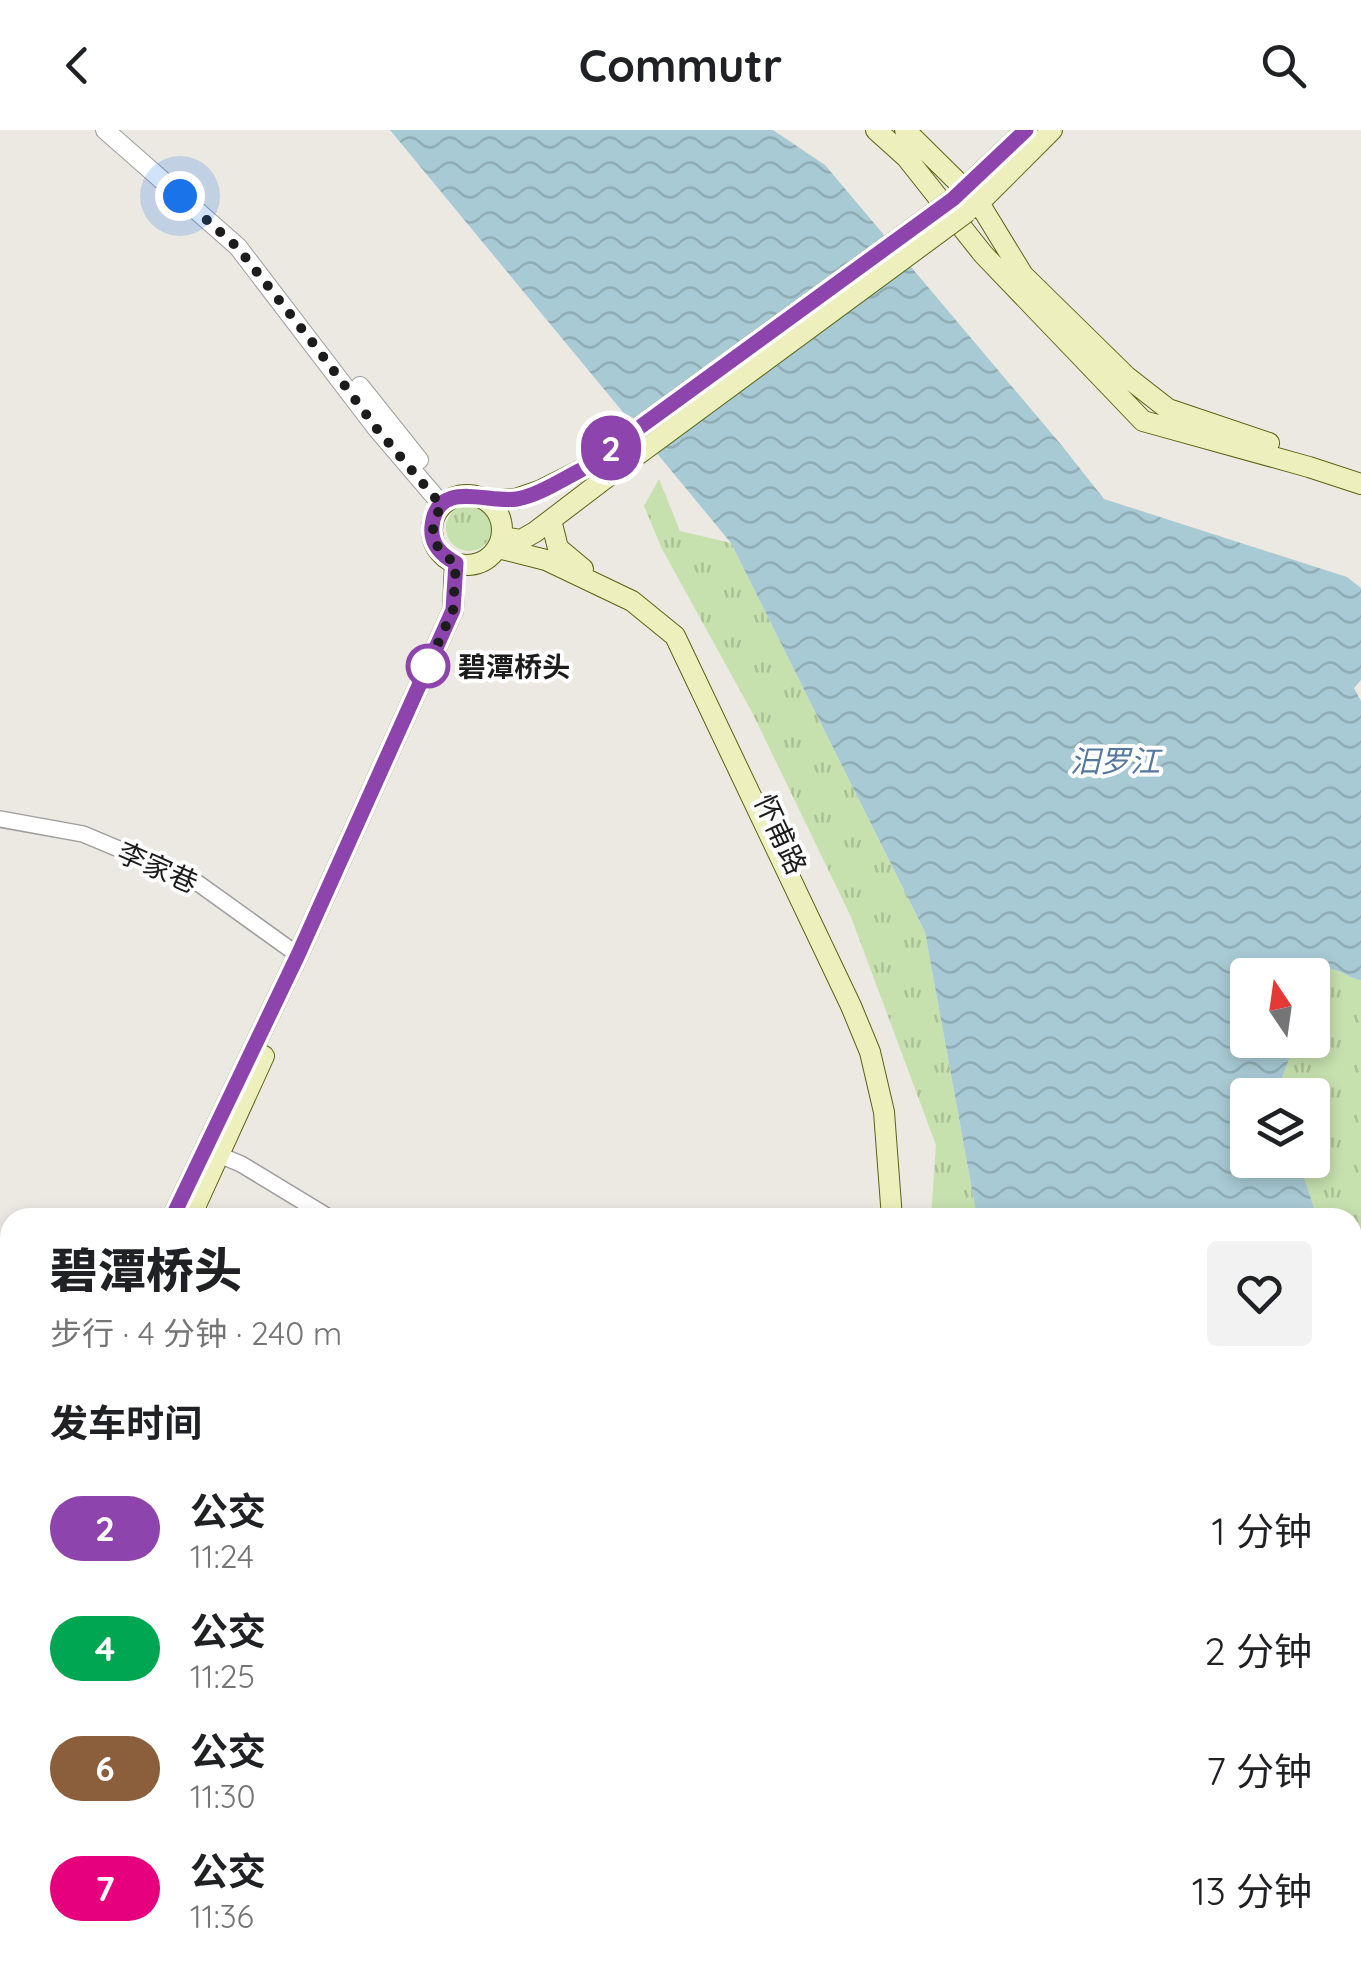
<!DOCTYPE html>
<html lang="zh">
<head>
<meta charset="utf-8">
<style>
	body { margin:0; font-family:Quicksand,"Noto Sans SC",sans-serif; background:#f2f2f2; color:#202124; height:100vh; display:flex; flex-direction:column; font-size:38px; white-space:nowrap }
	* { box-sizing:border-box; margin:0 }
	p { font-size:32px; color:#757577 }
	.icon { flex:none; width:55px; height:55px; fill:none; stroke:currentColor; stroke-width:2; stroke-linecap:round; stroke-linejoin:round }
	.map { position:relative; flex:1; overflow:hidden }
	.side { position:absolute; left:0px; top:1078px; width:1362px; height:762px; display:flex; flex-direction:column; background:#fff; border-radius:30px 30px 0 0; box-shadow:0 5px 15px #0003 }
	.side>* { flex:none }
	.badge { padding:0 20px; border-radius:32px; font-size:35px; line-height:65px }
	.needle { width:65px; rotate:347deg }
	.controls { position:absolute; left:1230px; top:828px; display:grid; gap:20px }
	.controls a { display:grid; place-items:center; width:100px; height:100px; border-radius:10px; background:#fff; box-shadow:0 5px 15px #0003; font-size:50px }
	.you { position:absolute; width:50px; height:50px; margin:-25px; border:8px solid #fff; border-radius:50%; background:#1a73e8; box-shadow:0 0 0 15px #1a73e833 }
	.map>.badge { position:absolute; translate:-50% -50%; box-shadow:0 0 0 5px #fff }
	h2 { padding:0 50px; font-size:38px; line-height:90px }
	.round { display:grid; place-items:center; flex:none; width:105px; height:105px; border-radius:10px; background:#f2f2f2 }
	.headline { display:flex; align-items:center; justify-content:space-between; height:170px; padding:0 50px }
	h1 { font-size:48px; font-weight:800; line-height:75px }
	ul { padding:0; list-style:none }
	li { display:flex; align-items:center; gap:30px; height:120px; padding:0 50px }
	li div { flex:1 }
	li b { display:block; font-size:38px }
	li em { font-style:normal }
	li .badge { min-width:110px; font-weight:700; text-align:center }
	header { display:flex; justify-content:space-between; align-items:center; height:130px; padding:0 50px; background:#fff; font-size:45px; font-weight:800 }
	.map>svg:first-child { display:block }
	.grass { fill:url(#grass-tufts) }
	.water { fill:url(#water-waves) }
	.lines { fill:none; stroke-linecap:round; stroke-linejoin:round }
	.service-casing { stroke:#9d9d9d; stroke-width:10 }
	.minor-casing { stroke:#9d9d9d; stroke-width:18 }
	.tertiary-casing { stroke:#9d9d9d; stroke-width:20 }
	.secondary-casing { stroke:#596312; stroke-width:22 }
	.service { stroke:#fff; stroke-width:8 }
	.minor { stroke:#fff; stroke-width:15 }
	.tertiary { stroke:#fff; stroke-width:18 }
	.secondary { stroke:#edf0bc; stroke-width:20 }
	.secondary-bridge-casing { stroke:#596312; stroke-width:22; stroke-linecap:butt }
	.secondary-bridge { stroke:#edf0bc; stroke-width:20 }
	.line-casing { stroke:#fff; stroke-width:22 }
	.line { stroke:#8e44ad; stroke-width:15 }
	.walk { stroke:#1c1c1c; stroke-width:10; stroke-dasharray:0 18 }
	.stop-dot { fill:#fff; stroke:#8e44ad; stroke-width:5 }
	.labels { text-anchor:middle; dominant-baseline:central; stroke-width:8; stroke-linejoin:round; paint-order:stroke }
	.stop-label { font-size:28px; font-weight:bold; fill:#1c1c1c; stroke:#fff; text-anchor:start }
	.street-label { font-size:28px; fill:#1c1c1c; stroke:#fff }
	.water-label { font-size:30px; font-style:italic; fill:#55789e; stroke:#fff }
</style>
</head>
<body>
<header><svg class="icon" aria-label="back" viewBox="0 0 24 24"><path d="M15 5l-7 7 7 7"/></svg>Commutr<svg class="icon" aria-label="search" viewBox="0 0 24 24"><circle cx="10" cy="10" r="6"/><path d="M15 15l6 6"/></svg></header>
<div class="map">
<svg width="1361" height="1838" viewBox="0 0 1361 1838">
	<defs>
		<pattern id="grass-tufts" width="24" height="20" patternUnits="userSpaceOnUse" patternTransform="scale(2.5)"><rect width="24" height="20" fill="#c6e0ae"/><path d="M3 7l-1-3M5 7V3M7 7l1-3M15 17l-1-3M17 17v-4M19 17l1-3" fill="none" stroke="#aac095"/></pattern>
		<pattern id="water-waves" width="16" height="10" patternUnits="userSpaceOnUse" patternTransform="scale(2.5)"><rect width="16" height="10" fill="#a8cad4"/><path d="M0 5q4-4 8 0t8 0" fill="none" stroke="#90adb5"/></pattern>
	</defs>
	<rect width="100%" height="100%" fill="#ece9e3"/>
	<!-- grass -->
	<path class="grass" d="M 659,349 L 680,401 L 731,413 L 925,802 L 977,1087 L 931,1087 L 936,1015 L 851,787 L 753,584 L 662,419 L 644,376 Z
		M446 398a23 23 0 1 1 46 0a23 23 0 1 1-46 0Z
		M 1295,830 C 1311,837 1324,836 1338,841 C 1347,844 1351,849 1361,850 L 1361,1838 L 1262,1838 L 1259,1833 L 1259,1830 L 1352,1830 L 1352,1088 L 1317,1087 L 1302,1041 L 1302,1030 L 1312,1030 L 1312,965 L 1291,965 L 1282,948 L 1296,910 L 1312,910 L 1312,845 L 1281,845 Z"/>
	<!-- water -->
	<path class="water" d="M 390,0 L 773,0 L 825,35 L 1063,317 L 1104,369 L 1347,447 L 1361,458 L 1361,550 L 1354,558 L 1361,571 L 1361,850 C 1351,849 1347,844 1338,841 C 1324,836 1311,837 1296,830 L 1281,845 L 1248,845 L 1248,910 L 1296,910 L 1282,948 L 1291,965 L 1248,965 L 1248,1030 L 1302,1030 L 1302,1041 L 1317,1087 L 977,1087 L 925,802 L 731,413 Z
		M 982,1830 L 1259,1830 L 1262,1838 L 981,1838 Z"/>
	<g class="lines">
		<!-- service casing -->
		<g class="service-casing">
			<path id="service" d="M 16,1838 L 30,1830
				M 100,1838 L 101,1830"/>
		</g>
		<!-- minor casing -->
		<g class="minor-casing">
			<path id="minor" d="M 0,689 L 83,704 L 195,751 L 298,825
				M 212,1022 L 241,1034 L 330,1088
				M 360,1830 L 363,1838
				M 528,1830 L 530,1838
				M 222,1838 L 227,1830"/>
		</g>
		<!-- tertiary casing -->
		<g class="tertiary-casing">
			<path id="tertiary" d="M 105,0 L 238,117 L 377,299 L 442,375
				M 360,256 L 419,330"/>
		</g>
		<!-- secondary casing -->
		<g class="secondary-casing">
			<path id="secondary" d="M 876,0 L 906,27 L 983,124 L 1143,291 L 1309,337 L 1361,354
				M 905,0 L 979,73 L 1023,145 L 1127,247 L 1168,279 L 1269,313
				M 955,67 L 1026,0
				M 968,80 L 979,73 L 1052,0
				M432 400a35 35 0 1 1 70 0a35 35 0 1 1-70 0Z
				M 484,369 L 516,369 L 539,361 L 581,340
				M 551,390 L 558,418 L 583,439
				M 502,407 L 521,410 L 535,402 L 598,354
				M 498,418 L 546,430 L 632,471 L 675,506 L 851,876 L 870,922 L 884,982 L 892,1088
				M 172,1088 L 298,825 L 453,480 L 455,433
				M 190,1088 L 264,926
				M 0,1458 L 10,1437
				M 0,1490 L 10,1475
				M 855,1838 L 855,1830"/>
		</g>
		<!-- service -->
		<use href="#service" class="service"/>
		<!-- minor -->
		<use href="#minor" class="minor"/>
		<!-- tertiary -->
		<use href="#tertiary" class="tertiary"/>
		<!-- secondary -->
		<use href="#secondary" class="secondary"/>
		<!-- secondary-bridge casing -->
		<g class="secondary-bridge-casing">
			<path id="secondary-bridge" d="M 581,340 L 953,69
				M 598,354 L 967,82"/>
		</g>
		<!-- secondary-bridge -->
		<use href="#secondary-bridge" class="secondary-bridge"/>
	</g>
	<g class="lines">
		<!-- line casing -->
		<g class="line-casing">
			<path id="line" d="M 172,1088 L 298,825 L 453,480 L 456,433 C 441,425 430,414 432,396 C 437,348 488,374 517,369 C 539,365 561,350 581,340 L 953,69 L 1026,0"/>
		</g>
		<!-- line -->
		<use href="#line" class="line"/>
		<!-- walk -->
		<path class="walk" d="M 180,66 L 238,118 L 316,217 L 377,299 L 442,376 C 426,398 432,420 456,433 L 453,480 L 422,549 L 428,536"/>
	</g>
	<!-- markers -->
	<circle class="stop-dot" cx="428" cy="536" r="20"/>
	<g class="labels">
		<!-- stop labels -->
		<g class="stop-label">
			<text x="458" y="536">碧潭桥头</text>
		</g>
		<!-- street labels -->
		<g class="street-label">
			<text transform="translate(781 704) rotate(65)">怀甫路</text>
			<text transform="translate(158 737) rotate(24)">李家巷</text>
		</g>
		<!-- water labels -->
		<g class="water-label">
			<text x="1115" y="631">汨罗江</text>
		</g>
	</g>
</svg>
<div class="controls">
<a><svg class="needle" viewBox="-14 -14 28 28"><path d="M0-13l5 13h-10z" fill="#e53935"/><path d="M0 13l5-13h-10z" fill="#757577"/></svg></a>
<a><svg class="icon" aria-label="layers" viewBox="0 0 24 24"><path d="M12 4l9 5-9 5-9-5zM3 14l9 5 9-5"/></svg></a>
</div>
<div class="you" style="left:180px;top:66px"></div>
<b class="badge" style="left:611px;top:318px;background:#8e44ad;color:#fff">2</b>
<section class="side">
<div class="headline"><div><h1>碧潭桥头</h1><p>步行 · 4 分钟 · 240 m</p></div><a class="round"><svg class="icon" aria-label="heart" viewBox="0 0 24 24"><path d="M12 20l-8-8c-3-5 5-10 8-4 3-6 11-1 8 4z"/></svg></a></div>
<h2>发车时间</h2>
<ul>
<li><span class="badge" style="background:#8e44ad;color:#fff">2</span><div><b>公交</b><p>11:24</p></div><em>1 分钟</em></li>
<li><span class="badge" style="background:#00a651;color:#fff">4</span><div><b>公交</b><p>11:25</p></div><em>2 分钟</em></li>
<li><span class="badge" style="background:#8b5e3c;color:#fff">6</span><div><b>公交</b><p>11:30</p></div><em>7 分钟</em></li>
<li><span class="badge" style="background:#e6007e;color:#fff">7</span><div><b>公交</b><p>11:36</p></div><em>13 分钟</em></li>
</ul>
</section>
</div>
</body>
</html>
